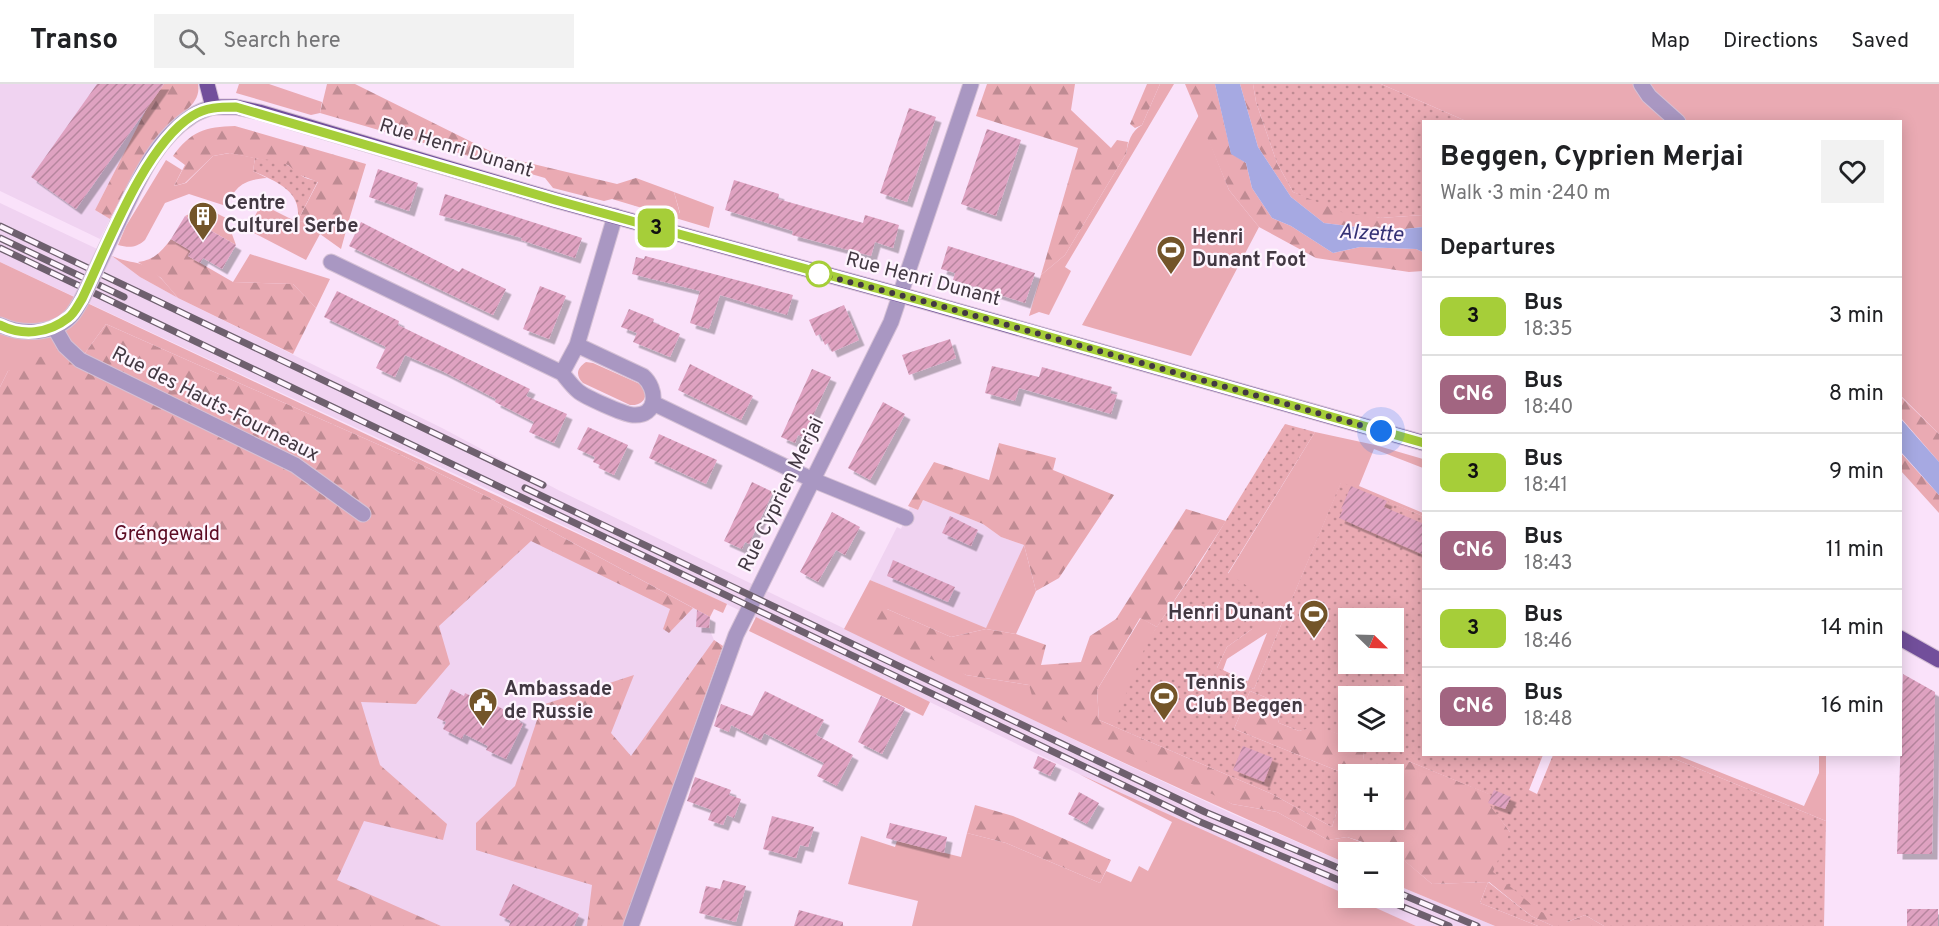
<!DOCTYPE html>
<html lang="en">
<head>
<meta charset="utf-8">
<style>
	body { margin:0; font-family:Overpass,sans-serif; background:#f2f2f2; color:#202124; height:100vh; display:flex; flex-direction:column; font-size:22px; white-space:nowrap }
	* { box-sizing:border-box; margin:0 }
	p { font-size:20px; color:#757577 }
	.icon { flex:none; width:33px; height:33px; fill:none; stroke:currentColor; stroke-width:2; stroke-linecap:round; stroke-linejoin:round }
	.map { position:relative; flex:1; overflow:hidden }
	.details { position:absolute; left:1422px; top:36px; width:480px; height:636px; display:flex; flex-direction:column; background:#fff; border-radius:0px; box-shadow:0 3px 15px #0003 }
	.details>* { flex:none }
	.badge { padding:0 12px; border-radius:9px; font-size:21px; line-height:39px }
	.needle { width:39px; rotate:113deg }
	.tools { position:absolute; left:1338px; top:524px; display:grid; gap:12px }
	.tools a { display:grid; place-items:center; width:66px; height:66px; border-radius:0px; background:#fff; box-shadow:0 3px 15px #0003; font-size:30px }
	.you { position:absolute; width:30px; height:30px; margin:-15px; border:4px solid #fff; border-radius:50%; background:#1a73e8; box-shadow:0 0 0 9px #1a73e833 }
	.map>.badge { position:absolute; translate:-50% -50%; box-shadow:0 0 0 3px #fff }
	h2 { padding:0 18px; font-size:22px; line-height:54px }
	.round { display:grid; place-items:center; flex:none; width:63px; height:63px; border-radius:0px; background:#f2f2f2 }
	.headline { display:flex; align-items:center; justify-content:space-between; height:102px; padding:0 18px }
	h1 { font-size:28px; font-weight:700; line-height:45px }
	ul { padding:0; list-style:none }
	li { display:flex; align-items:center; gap:18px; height:78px; padding:0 18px; border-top:2px solid #e0e0e0 }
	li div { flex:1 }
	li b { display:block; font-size:22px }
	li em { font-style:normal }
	li .badge { min-width:66px; font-weight:700; text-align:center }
	header { display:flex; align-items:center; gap:36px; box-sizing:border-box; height:84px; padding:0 30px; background:#fff; border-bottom:2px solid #e0e0e0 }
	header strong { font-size:28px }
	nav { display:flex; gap:33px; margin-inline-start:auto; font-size:21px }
	.search { width:420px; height:54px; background:#f2f2f2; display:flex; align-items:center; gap:15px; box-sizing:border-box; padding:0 21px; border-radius:0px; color:#757577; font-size:22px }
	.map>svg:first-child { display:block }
	.built { fill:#f0d3f1 }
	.grass { fill:#eaaab3 }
	.forest { fill:url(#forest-firs); fill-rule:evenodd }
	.park { fill:url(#park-dots); fill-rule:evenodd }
	.water { fill:#a6a9e2 }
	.building { fill:url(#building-hatch); filter:url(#shadow) }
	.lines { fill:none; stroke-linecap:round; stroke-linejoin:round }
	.minor-casing { stroke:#d5c0d5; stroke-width:17 }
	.major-casing { stroke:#d5c0d5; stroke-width:17 }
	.minor { stroke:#a997c2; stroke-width:15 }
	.major { stroke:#724f9b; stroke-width:15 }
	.rail-casing { stroke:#6e606e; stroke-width:7 }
	.rail { stroke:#fef5fe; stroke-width:4.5; stroke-dasharray:14; stroke-linecap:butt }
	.minor-bridge-casing { stroke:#d5c0d5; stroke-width:17; stroke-linecap:butt }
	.minor-bridge { stroke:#a997c2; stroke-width:15 }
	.line-casing { stroke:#fff; stroke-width:14 }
	.line { stroke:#a6ce39; stroke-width:9 }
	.walk { stroke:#423842; stroke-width:6; stroke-dasharray:0 10.8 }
	.stop-dot { fill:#fff; stroke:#a6ce39; stroke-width:3 }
	.labels { text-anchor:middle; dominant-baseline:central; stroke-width:4.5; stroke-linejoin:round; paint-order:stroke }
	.street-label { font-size:20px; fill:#423842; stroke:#fef5fe }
	.poi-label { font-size:20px; font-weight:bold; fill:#423842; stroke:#fef5fe; text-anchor:start }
	.park-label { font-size:20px; fill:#5c0b24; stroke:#fef5fe }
	.water-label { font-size:21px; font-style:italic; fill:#353175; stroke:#fef5fe }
</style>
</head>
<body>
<header>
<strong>Transo</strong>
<div class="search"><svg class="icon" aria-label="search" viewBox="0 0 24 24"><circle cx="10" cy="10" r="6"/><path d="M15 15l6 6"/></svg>Search here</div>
<nav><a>Map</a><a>Directions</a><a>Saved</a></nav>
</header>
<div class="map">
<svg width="1939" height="842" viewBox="0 0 1939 842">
	<defs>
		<pattern id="forest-firs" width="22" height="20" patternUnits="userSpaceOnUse" patternTransform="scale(1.5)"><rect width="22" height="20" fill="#eaaab3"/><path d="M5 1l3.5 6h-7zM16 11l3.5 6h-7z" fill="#bf8b93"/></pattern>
		<pattern id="park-dots" width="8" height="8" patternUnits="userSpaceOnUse" patternTransform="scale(1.5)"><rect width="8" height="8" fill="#eaaab3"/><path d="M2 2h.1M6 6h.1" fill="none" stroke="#bf8b93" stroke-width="1.8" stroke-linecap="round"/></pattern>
		<pattern id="building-hatch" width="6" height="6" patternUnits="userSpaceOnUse" patternTransform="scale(1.5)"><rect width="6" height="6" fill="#dfa2c1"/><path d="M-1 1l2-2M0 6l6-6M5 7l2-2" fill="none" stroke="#b6859e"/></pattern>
		<filter id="shadow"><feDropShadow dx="5.5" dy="5.5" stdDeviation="0" flood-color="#0004"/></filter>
	</defs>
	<rect width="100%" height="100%" fill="#fae2fa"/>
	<!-- built -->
	<path class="built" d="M 0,0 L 164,0 L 147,24 L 95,126 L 110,135 L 100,155 L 0,107 Z
		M 0,119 L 112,172 L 140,193 L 178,214 L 442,344 L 560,407 L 1104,670 L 1228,728 L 1348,780 L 1348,813 L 1079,690 L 498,410 L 0,178 Z
		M 494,416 L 710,533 L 709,544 L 714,556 L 723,562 L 623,842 L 386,842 L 208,763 Z
		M 923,416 L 983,440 L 1001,453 L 1024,461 L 986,545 L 870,496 L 897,443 L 901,445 L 910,423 L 918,426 Z
		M 1394,800 L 1495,842 L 1416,842 L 1349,813 L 1394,813 Z"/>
	<!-- grass -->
	<path class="grass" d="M 239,0 L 269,0 L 322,18 L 320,29 L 311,31 L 236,9 Z
		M 1160,0 L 1174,0 L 1065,183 L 1071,187 L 1049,231 L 1039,228 L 1029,232 L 1041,191 L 1065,171 L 1126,70 C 1128,58 1131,47 1142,41 Z
		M 1381,0 L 1939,0 L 1939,350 L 1901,312 L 1900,38 L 1754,36 L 1466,37 Z
		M 1199,31 L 1229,106 L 1259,143 L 1191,272 L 1082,241 Z
		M 230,69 L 255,74 L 253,87 L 267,94 C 243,96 237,101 226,122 L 189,110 L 165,119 L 145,156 C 136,164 129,164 118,161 L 126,142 L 166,76 L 182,86 L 174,102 L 186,99 L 213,72 Z
		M 674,108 L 714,123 L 709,144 L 672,133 L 680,129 Z
		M 261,120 L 297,138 L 349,136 L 341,165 L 320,150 L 306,176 L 248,146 Z
		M 200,125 L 210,126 L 226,134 L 236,161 L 185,132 Z
		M 250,170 L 330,195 L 316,224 L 293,200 L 233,198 Z
		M 112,172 C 121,176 128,177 137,179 C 153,182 168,202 178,214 L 140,193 Z
		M 0,178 L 727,520 L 723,529 L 714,525 L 710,533 L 494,416 L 393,367 L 106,240 L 80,276 L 8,287 L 0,303 Z
		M 586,278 L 593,279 L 640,300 C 650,310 645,322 630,321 L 583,299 C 575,291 577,284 586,278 Z
		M 1315,348 L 1375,361 L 1423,375 L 1423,384 L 1374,365 L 1359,402 L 1423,429 L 1423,432 L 1341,399 L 1254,605 L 1246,602 L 1267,549 L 1227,575 L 1223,586 L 1233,591 L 1198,677 L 1099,636 L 1097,606 L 1141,534 L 1157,543 L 1149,556 L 1217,584 L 1227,563 L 1252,545 L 1228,490 Z
		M 1024,461 L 1036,507 L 1016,550 L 986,545 L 951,553 L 887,525 L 871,525 L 966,591 L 1029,601 L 1232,720 L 1277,728 L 1328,756 L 1347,753 L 1389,768 L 1348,768 L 1348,780 C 1178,706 1011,626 844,545 L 870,496 L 986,544 Z
		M 756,533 L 930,618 L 923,632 L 749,547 Z
		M 1665,671 L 1677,671 L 1804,722 L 1819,689 L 1819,671 L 1826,671 L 1826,737 Z
		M 1079,690 L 1416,842 L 912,842 L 918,817 L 848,800 L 861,752 L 895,763 L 897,757 L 961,773 L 967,749 L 1006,759 L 1100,799 L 1106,787 L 1131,798 L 1139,782 L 1148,787 L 1172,738 Z
		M 1394,770 L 1398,771 L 1432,800 L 1488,798 L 1480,819 L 1538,842 L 1495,842 L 1394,800 Z"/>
	<!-- forest -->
	<path class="forest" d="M 164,0 L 198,0 C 202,21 178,30 167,43 C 142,69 127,103 110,135 L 95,126 L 147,24 Z
		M 327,0 L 355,0 L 500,72 L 617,100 L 636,94 L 674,108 L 680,130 L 672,133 L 612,115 L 604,117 L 553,104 L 545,94 L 320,29 Z
		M 987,0 L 1075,0 L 1071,26 L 1111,64 L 1117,56 L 1128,58 L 1126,70 L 1065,171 L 1041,191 L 1078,64 L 976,32 Z
		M 1147,0 L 1160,0 L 1142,41 L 1135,44 L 1130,40 Z
		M 1185,0 L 1215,0 L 1231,69 L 1246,79 L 1252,104 L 1272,134 L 1291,142 L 1333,169 L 1360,163 L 1416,165 L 1423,168 L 1423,187 L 1409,188 L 1316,174 L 1259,143 L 1229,106 Z
		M 1240,0 L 1253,0 L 1256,18 L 1277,79 L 1293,108 L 1315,116 L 1380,134 L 1423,131 L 1423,143 L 1387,147 L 1324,139 L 1291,113 L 1258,63 Z
		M 235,42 L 366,80 L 349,136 L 297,138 L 318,98 L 297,90 L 288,81 L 229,69 L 213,72 L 185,99 L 174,102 L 185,81 L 173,72 C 191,47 205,43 235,42 Z
		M 171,155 L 191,167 L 188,172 L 233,198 L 293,200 L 316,224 L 293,270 L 178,214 L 161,194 L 138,178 C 154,176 161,168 171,155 Z
		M 106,240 L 393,367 L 494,416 L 693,524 L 669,549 L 663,545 L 670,525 L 531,457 L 439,542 L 450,580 L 416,620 L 361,618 L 380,681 L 447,740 L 443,756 L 364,737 L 337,796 L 441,842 L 0,842 L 0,303 L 8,287 L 65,262 L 80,276 Z
		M 1900,312 L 1939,350 L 1939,378 L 1901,334 Z
		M 999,359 L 1056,374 L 1053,386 L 1114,411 L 1059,494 L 1036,507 L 1024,461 L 1001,453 L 983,440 L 923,416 L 918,426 L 908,422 L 934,378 L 989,396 Z
		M 1900,368 L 1939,411 L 1939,429 L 1901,387 Z
		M 1186,425 L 1226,437 L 1157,543 L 1140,534 L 1097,606 L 1099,636 L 1272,710 L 1332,743 L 1348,691 L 1234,645 L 1250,607 L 1272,616 L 1279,639 L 1299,647 L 1317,641 L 1348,654 L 1348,657 L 1356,657 L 1365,661 L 1363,676 L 1408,677 L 1492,711 L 1489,719 L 1510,748 L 1567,838 L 1585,831 L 1604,842 L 1553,842 L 1531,832 L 1489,798 L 1432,800 L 1394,768 L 1347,753 L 1328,756 L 1277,728 L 1232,720 L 1035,622 L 1029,601 L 966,591 L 872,548 L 866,535 L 871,525 L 887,525 L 951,553 L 986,545 L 1016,550 L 1046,561 L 1041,581 L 1081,578 L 1090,552 L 1116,535 ZM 1348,690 L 1394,690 L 1394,735 L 1348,735 Z
		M 714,556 L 723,562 L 623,842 L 587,842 L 592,801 L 476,766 L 476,739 L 515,702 L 542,621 L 634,591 L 611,649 L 631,672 Z
		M 975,721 L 1013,732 L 1111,776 L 1100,799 L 1006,759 L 967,749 Z"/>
	<!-- park -->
	<path class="park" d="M 1253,0 L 1381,0 L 1466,37 L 1424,38 L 1423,131 L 1380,134 L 1341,128 L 1293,108 L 1277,79 L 1256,18 Z
		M 255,74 C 265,76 281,76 289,82 C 302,91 300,94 318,97 L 297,138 C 304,107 275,97 253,87 Z
		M 1285,340 L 1315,348 L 1228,489 L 1265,514 L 1252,545 L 1227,563 L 1217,584 L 1248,597 L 1246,602 L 1254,605 L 1341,398 L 1423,432 L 1424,670 L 1543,671 L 1529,706 L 1537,710 L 1553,671 L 1665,671 L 1826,737 L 1824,842 L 1604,842 L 1585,831 L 1567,838 L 1539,827 L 1493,788 L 1510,748 L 1488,719 L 1491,711 L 1408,677 L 1399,691 L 1363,676 L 1365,661 L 1356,657 L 1394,657 L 1394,612 L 1348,612 L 1348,654 L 1317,642 L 1299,647 L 1279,639 L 1272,616 L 1250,607 L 1234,645 L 1348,691 L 1332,743 L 1272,710 L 1113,642 L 1148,556 L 1203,474 ZM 1348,534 L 1394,534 L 1394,579 L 1348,579 Z
		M 1488,798 L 1531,832 L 1553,842 L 1538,842 L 1480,819 Z"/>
	<!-- water -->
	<path class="water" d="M 1215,0 L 1240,0 L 1258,63 L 1291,113 L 1324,139 L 1387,147 L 1423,143 L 1423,168 L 1416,165 L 1360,163 L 1333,169 L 1291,142 L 1272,134 L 1252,104 L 1246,79 L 1231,70 Z
		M 1900,334 L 1939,378 L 1939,411 L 1901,368 Z"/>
	<!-- building -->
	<path class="building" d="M 97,0 L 164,0 L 76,125 L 31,93 Z
		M 909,24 L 936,33 L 907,118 L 880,109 Z
		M 987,45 L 1021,56 L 996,132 L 961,120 Z
		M 378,85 L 418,99 L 409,127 L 369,113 Z
		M 734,96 L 779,110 L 778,115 L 863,139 L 865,131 L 899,141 L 893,164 L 875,158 L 871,172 L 792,151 L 793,147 L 725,126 Z
		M 445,110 L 582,154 L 575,174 L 521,156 L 522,154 L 439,131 Z
		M 185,132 L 236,161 L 222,185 L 203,174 L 200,179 L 188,172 L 191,167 L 171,155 Z
		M 361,138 L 459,188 L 462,184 L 506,205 L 493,231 L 349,162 Z
		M 948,162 L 1035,189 L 1025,219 L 953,196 L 955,189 L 941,185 Z
		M 645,172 L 793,211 L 787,231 L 720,211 L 709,245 L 690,239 L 700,207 L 632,190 L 636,173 L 644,175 Z
		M 540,202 L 566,212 L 549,255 L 523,245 Z
		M 337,207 L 399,237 L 398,241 L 530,305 L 526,312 L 567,330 L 554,359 L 529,348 L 534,338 L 495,318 L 496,315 L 442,287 L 405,271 L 395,293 L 376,284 L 386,263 L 324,233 Z
		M 844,221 L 859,256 L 832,268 L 828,259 L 825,261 L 820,250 L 816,252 L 809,236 Z
		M 629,225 L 654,235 L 653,238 L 680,250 L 670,273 L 633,258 L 637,249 L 621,243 Z
		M 950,255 L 956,274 L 909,291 L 902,271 Z
		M 690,280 L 753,312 L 741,336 L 678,306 Z
		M 992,282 L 1039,293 L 1042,283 L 1112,303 L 1110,309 L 1117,311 L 1111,330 L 1019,304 L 1015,317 L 985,309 Z
		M 812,285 L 831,293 L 803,353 L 798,351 L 795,359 L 781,353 Z
		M 883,318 L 905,330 L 870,396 L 848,384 Z
		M 588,343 L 628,361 L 614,391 L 599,384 L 600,381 L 593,378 L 595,373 L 577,365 Z
		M 659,350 L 717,376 L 706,400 L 649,374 Z
		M 752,398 L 773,408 L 749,460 L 745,458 L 742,465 L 724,457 Z
		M 1351,402 L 1387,417 L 1384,423 L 1424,440 L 1424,471 L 1339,434 L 1343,425 L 1341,425 Z
		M 832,428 L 860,443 L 845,471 L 836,466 L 818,498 L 800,488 Z
		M 950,432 L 978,446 L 971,462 L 942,449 Z
		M 893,476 L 955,503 L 948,518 L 887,492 Z
		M 697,526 L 710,533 L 709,544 L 696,543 Z
		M 1903,590 L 1935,608 L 1932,770 L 1897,770 Z
		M 451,605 L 464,612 L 465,609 L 486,619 L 490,618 L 521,635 L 519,638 L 523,640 L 506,675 L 486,666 L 488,662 L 464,650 L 462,655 L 443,645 L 446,638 L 437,634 Z
		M 765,607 L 824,636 L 816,651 L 853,671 L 837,702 L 817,692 L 824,679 L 764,649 L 761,656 L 731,641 L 729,648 L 714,642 L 721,620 L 752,632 Z
		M 881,612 L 905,624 L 882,670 L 858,658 Z
		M 1243,662 L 1273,674 L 1264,698 L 1233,686 Z
		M 1038,672 L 1056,680 L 1050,692 L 1033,684 Z
		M 695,693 L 731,706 L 729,711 L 741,715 L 734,734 L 727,731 L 723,741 L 708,736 L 712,726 L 687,717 Z
		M 1494,706 L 1511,713 L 1505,725 L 1488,719 Z
		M 1079,708 L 1099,719 L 1087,740 L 1068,730 Z
		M 772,732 L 814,743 L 808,763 L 800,761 L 796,774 L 763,765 Z
		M 890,739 L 947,753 L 944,769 L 886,754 Z
		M 723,796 L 746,802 L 736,838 L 699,829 L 706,802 L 720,805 Z
		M 513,800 L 579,830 L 574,842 L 509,842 L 511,837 L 499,831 Z
		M 1907,825 L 1938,825 L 1938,842 L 1907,842 Z
		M 799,826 L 843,838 L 843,842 L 794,842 Z"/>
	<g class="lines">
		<!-- minor casing -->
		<g class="minor-casing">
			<path id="minor" d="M 1641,0 L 1649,12 L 1678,38
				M 118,139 C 137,100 154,56 192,32 C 198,28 206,25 213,23
				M 331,178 L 562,289 C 567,295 572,302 578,307 C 585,313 623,330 633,331 C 658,333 658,305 643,292 L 577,261
				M 0,241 C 22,251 55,251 72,231 C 76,226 79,220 82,215
				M 54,243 L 65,262 L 80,276 L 295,381 L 363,430
				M 562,289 L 577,261 L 615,132
				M 653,319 L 813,396 L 906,434
				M 631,842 L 736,551 L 891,238 L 971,0"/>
		</g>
		<!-- major casing -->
		<g class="major-casing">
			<path id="major" d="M 207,0 L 213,23 L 236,23 L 259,28 L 555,116 L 901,211 L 1424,359
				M 1900,554 L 1939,576"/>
		</g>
		<!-- minor -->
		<use href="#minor" class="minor"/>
		<!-- major -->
		<use href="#major" class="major"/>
		<!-- rail casing -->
		<g class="rail-casing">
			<path id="rail" d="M 0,142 L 543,401
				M 0,154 L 124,213
				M 0,164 L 1198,737 L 1348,800
				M 525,404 L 1205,728 L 1348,788
				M 1394,807 L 1477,842
				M 1379,813 L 1449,842"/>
		</g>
		<!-- rail -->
		<use href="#rail" class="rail"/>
		<!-- minor-bridge casing -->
		<g class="minor-bridge-casing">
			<path id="minor-bridge" d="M 82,215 L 118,139"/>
		</g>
		<!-- minor-bridge -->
		<use href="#minor-bridge" class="minor-bridge"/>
	</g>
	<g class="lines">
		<!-- line casing -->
		<g class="line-casing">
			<path id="line" d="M 0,241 C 22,252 48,250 68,234 C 74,230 78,221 82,215 C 107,163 144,62 192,32 C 206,23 220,23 236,23 L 555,116 L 923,217 L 1424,359"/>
		</g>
		<!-- line -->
		<use href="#line" class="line"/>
		<!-- walk -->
		<path class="walk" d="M 819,190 L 923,217 L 1381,347"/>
	</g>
	<!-- icons -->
	<defs>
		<g id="building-pin" transform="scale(1.5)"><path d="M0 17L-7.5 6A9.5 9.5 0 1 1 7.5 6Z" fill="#735529" stroke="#fef5fe"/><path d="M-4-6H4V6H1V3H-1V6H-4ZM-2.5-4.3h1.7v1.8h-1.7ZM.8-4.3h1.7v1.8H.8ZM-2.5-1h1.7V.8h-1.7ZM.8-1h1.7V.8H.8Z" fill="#fff"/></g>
		<g id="stadium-pin" transform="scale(1.5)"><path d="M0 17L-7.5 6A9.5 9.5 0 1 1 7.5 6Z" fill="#735529" stroke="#fef5fe"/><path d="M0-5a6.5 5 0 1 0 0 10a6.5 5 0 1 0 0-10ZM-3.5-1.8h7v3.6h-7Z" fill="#fff"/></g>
		<g id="civic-pin" transform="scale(1.5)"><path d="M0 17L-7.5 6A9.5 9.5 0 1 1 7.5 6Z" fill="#735529" stroke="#fef5fe"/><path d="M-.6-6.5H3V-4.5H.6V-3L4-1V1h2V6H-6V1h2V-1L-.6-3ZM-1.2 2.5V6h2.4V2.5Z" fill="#fff"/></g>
	</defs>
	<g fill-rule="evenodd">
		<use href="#building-pin" x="203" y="132"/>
		<use href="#stadium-pin" x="1171" y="166"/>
		<use href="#stadium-pin" x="1314" y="530"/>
		<use href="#stadium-pin" x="1164" y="612"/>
		<use href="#civic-pin" x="483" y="618"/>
	</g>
	<!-- markers -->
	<circle class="stop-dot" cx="819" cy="190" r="12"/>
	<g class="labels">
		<!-- street labels -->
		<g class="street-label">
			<text transform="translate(456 65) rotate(17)">Rue Henri Dunant</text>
			<text transform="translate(923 196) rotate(15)">Rue Henri Dunant</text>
			<text transform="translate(215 321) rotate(27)">Rue des Hauts-Fourneaux</text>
			<text transform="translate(782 411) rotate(-64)">Rue Cyprien Merjai</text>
		</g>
		<!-- poi labels -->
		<g class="poi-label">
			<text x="224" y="120">Centre<tspan x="224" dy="23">Culturel Serbe</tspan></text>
			<text x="1192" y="154">Henri<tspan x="1192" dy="23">Dunant Foot</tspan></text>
			<text x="1293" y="530" text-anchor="end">Henri Dunant</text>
			<text x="1185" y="600">Tennis<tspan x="1185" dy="23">Club Beggen</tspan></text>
			<text x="504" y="606">Ambassade<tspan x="504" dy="23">de Russie</tspan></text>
		</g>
		<!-- park labels -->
		<g class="park-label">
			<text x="167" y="451">Gréngewald</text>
		</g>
		<!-- water labels -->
		<g class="water-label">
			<text transform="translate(1371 150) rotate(3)">Alzette</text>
		</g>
	</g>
</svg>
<div class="tools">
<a><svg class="needle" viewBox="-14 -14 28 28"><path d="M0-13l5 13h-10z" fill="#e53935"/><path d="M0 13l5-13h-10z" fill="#757577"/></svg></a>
<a><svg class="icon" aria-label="layers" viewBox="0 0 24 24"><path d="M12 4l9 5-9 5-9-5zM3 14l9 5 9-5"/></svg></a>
<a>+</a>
<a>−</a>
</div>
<div class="you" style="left:1381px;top:347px"></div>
<b class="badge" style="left:656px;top:144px;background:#a6ce39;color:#111">3</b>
<section class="details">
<div class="headline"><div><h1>Beggen, Cyprien Merjai</h1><p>Walk · 3 min · 240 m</p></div><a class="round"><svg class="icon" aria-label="heart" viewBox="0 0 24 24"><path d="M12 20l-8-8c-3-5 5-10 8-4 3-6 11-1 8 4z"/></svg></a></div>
<h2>Departures</h2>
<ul>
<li><span class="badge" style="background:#a6ce39;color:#111">3</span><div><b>Bus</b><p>18:35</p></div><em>3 min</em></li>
<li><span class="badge" style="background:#a26581;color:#fff">CN6</span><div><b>Bus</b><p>18:40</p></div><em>8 min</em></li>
<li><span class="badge" style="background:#a6ce39;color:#111">3</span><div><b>Bus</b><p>18:41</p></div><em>9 min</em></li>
<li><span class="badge" style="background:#a26581;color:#fff">CN6</span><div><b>Bus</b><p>18:43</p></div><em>11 min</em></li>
<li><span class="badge" style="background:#a6ce39;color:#111">3</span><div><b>Bus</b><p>18:46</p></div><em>14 min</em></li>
<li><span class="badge" style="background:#a26581;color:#fff">CN6</span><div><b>Bus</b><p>18:48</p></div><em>16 min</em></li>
</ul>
</section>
</div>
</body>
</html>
